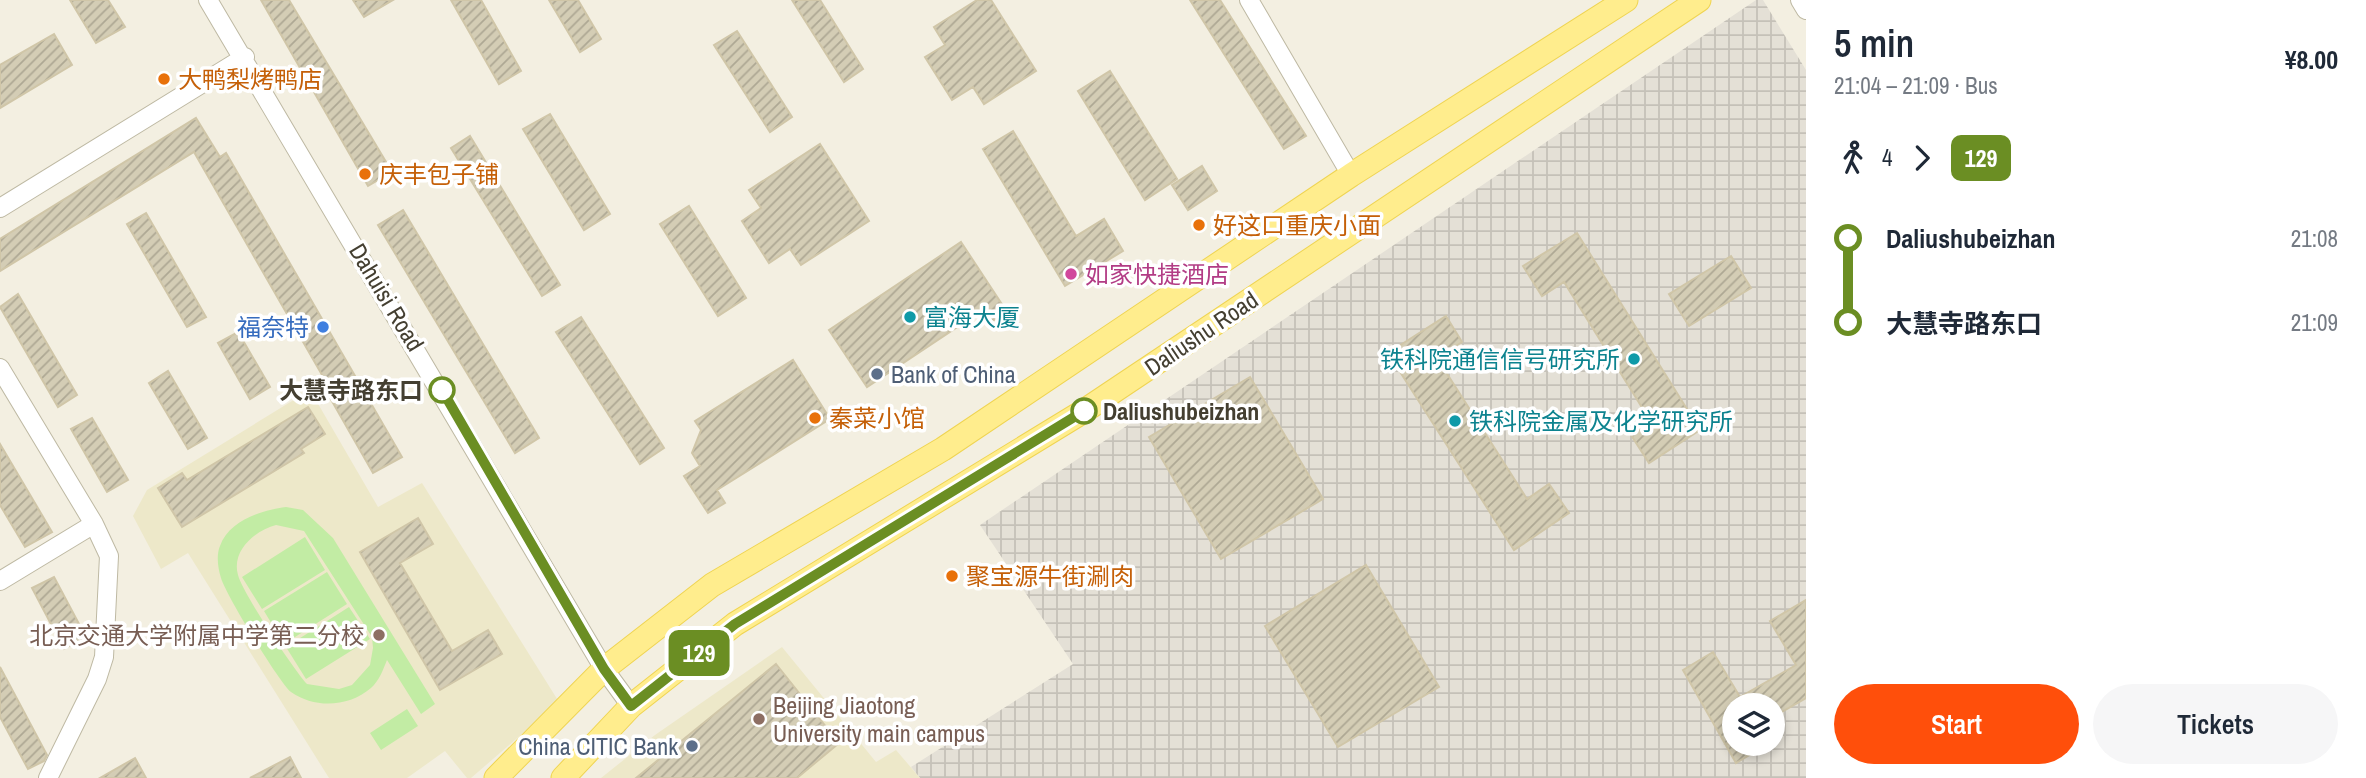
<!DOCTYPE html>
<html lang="en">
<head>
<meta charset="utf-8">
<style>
	body { margin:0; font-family:"Archivo Narrow","Noto Sans SC",sans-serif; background:#f6f6f7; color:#1f2937; height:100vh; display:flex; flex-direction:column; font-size:26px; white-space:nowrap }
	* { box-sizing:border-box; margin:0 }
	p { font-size:23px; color:#747a83 }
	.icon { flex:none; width:38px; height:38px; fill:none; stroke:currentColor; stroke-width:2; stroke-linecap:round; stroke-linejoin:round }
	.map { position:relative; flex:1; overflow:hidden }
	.side { display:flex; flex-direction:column; background:#fff; width:560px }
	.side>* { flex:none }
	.badge { padding:0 14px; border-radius:10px; font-size:24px; line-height:46px }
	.controls { position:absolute; left:1722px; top:693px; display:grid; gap:14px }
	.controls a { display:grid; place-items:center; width:63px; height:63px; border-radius:50%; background:#fff; box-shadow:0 4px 10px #0003; font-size:35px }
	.map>.badge { position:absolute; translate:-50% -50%; box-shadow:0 0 0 4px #fff }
	.legs { display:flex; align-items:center; gap:10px; height:77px; padding:0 28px; font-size:23px }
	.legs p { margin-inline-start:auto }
	.headline { display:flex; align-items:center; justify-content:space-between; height:119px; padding:0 28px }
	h1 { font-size:38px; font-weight:600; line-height:52px }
	.button { display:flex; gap:14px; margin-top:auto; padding:14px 28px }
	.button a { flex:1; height:80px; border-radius:42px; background:#ff4f0b; color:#fff; font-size:28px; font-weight:600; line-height:80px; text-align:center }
	.button a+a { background:#f6f6f7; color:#1f2937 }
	ul { padding:0 28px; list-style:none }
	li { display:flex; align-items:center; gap:24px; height:84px; font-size:26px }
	li i { display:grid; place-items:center; width:10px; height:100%; margin:0 9px; background:currentColor }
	li i::after { content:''; width:18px; height:18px; margin:-9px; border:5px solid; border-radius:50%; background:#fff }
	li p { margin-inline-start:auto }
	li:first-child i { background:linear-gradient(#0000 50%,currentColor 0) }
	li:last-child i { background:linear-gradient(currentColor 50%,#0000 0) }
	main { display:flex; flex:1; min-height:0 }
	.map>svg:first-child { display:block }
	.industrial { fill:url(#industrial-grid); fill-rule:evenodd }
	.education { fill:#ede8c9 }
	.green { fill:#c2eca4; fill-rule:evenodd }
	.building { fill:url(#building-hatch); stroke:#d0c6a8; stroke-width:2 }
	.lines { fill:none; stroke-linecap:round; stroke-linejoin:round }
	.minor-casing { stroke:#beb9a3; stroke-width:20 }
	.major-casing { stroke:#efd452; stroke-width:25 }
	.minor { stroke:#fff; stroke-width:18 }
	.major { stroke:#ffed8d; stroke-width:23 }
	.line-1-casing { stroke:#fff; stroke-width:16 }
	.line-1 { stroke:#6b8e23; stroke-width:10 }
	.food-dot { fill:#e8710a; stroke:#fff; stroke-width:2.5 }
	.hotel-dot { fill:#d1479c; stroke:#fff; stroke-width:2.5 }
	.culture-dot { fill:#0f9aa8; stroke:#fff; stroke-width:2.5 }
	.shop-dot { fill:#3f7fe0; stroke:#fff; stroke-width:2.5 }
	.service-dot { fill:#5c6f8a; stroke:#fff; stroke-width:2.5 }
	.stop-1-dot { fill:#fff; stroke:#6b8e23; stroke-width:3.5 }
	.education-dot { fill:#8d6e63; stroke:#fff; stroke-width:2.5 }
	.labels { text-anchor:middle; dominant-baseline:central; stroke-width:7; stroke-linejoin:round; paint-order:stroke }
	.food-label { font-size:24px; fill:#c56008; stroke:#fff; text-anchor:start }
	.hotel-label { font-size:24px; fill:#b23c85; stroke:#fff; text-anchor:start }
	.street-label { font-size:24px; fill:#443f31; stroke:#fff }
	.culture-label { font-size:24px; fill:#0d838f; stroke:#fff; text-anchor:start }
	.shop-label { font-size:24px; fill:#366cbe; stroke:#fff; text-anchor:end }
	.service-label { font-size:24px; fill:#4e5e75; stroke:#fff; text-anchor:start }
	.stop-label { font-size:24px; font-weight:bold; fill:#443f31; stroke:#fff; text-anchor:end }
	.education-label { font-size:24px; fill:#785e54; stroke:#fff; text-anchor:end }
</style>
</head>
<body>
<main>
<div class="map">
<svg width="1806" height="778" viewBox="0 0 1806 778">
	<defs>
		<pattern id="industrial-grid" width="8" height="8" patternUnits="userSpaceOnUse" patternTransform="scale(1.75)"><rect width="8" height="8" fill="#e4e0d6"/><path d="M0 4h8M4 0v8" fill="none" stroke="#c5c1b8"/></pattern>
		<pattern id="building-hatch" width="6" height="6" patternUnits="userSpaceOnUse" patternTransform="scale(1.75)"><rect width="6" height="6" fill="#d4cdb5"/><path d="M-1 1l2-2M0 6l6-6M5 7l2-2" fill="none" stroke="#aea894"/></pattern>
	</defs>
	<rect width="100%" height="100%" fill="#f3efe1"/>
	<!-- industrial -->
	<path class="industrial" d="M 1756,0 L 1763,0 L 1806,70 L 1806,778 L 920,778 L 911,767 L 1073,664 L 980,525 ZM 1734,705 L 1773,705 L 1773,744 L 1734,744 Z"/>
	<!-- education -->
	<path class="education" d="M 310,390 L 378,507 L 422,483 L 559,702 L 471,778 L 467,778 L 445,751 L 407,778 L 329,778 L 188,553 L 161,569 L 133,516 L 147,490 Z
		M 782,647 L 876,762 L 896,750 L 920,778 L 601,778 L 655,735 Z"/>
	<!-- green -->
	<path class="green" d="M 286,507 L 303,510 L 333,538 L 435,704 L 421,714 L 387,660 C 383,670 379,681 371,688 C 349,707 315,709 291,692 C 279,682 226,595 221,578 C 218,569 216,555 220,546 C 229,520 263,510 286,507 ZM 276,525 L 304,531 L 372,637 L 373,648 L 370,665 L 352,685 L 339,689 L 307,684 C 294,670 242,592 238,575 C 231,550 256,530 276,525 Z
		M 305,537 L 325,570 L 262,609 L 242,577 Z
		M 327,572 L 347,604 L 284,644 L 264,611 Z
		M 349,607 L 370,639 L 306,679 L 286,647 Z
		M 407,709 L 418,726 L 381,750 L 370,733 Z"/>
	<!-- building -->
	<path class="building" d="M 70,0 L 108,0 L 125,27 L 96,43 Z
		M 261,0 L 289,0 L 392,172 L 368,186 Z
		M 353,0 L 393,0 L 364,17 Z
		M 451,0 L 481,0 L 521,71 L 499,84 Z
		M 549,0 L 578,0 L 601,39 L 580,52 Z
		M 792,0 L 820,0 L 863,69 L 844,82 Z
		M 977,0 L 991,0 L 1036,71 L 984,104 L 973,87 L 952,100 L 925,57 L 945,45 L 934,27 Z
		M 1190,0 L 1220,0 L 1306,136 L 1284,149 Z
		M 737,31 L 792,117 L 770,132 L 714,45 Z
		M 54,34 L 72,65 L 0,108 L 0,65 Z
		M 1110,71 L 1177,179 L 1145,200 L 1078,91 Z
		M 550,114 L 610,214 L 584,230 L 523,129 Z
		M 196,118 L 220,157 L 226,153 L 402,457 L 373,473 L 325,389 L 329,387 L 194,152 L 0,271 L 0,239 Z
		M 1013,131 L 1076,236 L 1104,219 L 1123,251 L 1065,286 L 983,149 Z
		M 470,136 L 560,285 L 542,296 L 451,148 Z
		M 820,144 L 869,221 L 801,265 L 790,249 L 769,263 L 742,221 L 761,208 L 749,190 Z
		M 1202,166 L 1217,191 L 1188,210 L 1172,185 Z
		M 689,206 L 746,298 L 718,316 L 660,224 Z
		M 403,210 L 539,438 L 515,453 L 378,225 Z
		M 146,213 L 206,317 L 187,327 L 127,224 Z
		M 1577,233 L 1700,430 L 1649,463 L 1631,435 L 1651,422 L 1564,282 L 1542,296 L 1523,266 Z
		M 961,242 L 1007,312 L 991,322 L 983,310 L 867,387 L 829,330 Z
		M 1731,256 L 1751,288 L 1689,326 L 1669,294 Z
		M 18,294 L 77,395 L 58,407 L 0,307 Z
		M 1446,316 L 1462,342 L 1437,358 L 1527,499 L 1549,484 L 1569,513 L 1514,550 L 1388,353 Z
		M 581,317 L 664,448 L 640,464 L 556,332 Z
		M 238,332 L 270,387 L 250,399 L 218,343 Z
		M 793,360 L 830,419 L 717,490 L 725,503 L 708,513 L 684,476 L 700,466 L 692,453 L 701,430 L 695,421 Z
		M 168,371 L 207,438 L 188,449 L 149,383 Z
		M 1250,377 L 1323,499 L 1221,559 L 1149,437 Z
		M 308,407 L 325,434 L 301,449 L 304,453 L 182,527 L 158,488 L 182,473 L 187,480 Z
		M 92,418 L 128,480 L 107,492 L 71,429 Z
		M 0,444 L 52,532 L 25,547 L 0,505 Z
		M 418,518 L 433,544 L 400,563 L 452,651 L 488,630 L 502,654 L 440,690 L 360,552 Z
		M 1366,565 L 1439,687 L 1338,747 L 1265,626 Z
		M 54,577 L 86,637 L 64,649 L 32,588 Z
		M 1806,600 L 1806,698 L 1773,717 L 1773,705 L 1734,705 L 1734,740 L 1727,744 L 1768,744 L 1736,763 L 1683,670 L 1713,652 L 1740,697 L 1796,665 L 1770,621 Z
		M 776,664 L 839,743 L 797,778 L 636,778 Z
		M 0,667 L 47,755 L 44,761 L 28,769 L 0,717 Z
		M 290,757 L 301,778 L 250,778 Z
		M 135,758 L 146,778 L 100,778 Z"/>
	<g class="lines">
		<!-- minor casing -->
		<g class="minor-casing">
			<path id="minor" d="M 208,0 L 604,669 L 631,706
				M 1249,0 L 1351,175
				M 1800,0 L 1806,10
				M 0,208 L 245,57
				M 0,368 L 94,524 L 0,581
				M 48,778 L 97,679 L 104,657 L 109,556 L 94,524"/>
		</g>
		<!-- major casing -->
		<g class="major-casing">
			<path id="major" d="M 496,778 L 604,669 L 712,585 L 943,449 L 1351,175 L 1626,0
				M 563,778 L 631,706 L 735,624 L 1084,411 L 1699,0"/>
		</g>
		<!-- minor -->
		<use href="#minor" class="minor"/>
		<!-- major -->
		<use href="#major" class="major"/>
	</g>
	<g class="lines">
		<!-- line-1 casing -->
		<g class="line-1-casing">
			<path id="line-1" d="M 442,390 L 604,669 L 631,706 L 735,624 L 1084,411"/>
		</g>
		<!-- line-1 -->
		<use href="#line-1" class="line-1"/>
	</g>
	<!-- markers -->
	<g class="food-dot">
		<circle cx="164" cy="79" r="7"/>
		<circle cx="365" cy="174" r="7"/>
		<circle cx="1199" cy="225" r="7"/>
		<circle cx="815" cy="418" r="7"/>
		<circle cx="952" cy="576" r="7"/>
	</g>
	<circle class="hotel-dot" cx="1071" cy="274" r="7"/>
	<g class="culture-dot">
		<circle cx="910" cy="317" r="7"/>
		<circle cx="1634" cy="359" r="7"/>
		<circle cx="1455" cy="421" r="7"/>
	</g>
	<circle class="shop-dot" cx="323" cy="327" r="7"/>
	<g class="service-dot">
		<circle cx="877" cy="374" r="7"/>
		<circle cx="692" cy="746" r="7"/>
	</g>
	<g class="stop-1-dot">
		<circle cx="442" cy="390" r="12"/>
		<circle cx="1084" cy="411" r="12"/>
	</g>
	<g class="education-dot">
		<circle cx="379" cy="635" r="7"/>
		<circle cx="759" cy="719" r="7"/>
	</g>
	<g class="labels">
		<!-- food labels -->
		<g class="food-label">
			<text x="178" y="79">大鸭梨烤鸭店</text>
			<text x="379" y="174">庆丰包子铺</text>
			<text x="1213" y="225">好这口重庆小面</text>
			<text x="829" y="418">秦菜小馆</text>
			<text x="966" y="576">聚宝源牛街涮肉</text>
		</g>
		<!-- hotel labels -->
		<g class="hotel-label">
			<text x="1085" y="274">如家快捷酒店</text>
		</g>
		<!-- street labels -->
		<g class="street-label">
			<text transform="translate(387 297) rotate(59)">Dahuisi Road</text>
			<text transform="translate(1201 333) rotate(-34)">Daliushu Road</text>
		</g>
		<!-- culture labels -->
		<g class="culture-label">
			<text x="924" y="317">富海大厦</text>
			<text x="1620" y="359" text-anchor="end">铁科院通信信号研究所</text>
			<text x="1469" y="421">铁科院金属及化学研究所</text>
		</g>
		<!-- shop labels -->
		<g class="shop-label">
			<text x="309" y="327">福奈特</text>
		</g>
		<!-- service labels -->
		<g class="service-label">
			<text x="891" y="374">Bank of China</text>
			<text x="678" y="746" text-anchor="end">China CITIC Bank</text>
		</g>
		<!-- stop labels -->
		<g class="stop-label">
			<text x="423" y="390">大慧寺路东口</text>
			<text x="1103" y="411" text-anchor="start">Daliushubeizhan</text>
		</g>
		<!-- education labels -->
		<g class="education-label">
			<text x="365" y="635">北京交通大学附属中学第二分校</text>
			<text x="773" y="705" text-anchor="start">Beijing Jiaotong<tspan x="773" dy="28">University main campus</tspan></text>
		</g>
	</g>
</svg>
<div class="controls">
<a><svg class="icon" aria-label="layers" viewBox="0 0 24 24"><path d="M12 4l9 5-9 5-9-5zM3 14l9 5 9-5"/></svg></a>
</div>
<b class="badge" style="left:699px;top:653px;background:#6b8e23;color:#fff">129</b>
</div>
<section class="side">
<div class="headline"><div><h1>5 min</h1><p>21:04 – 21:09 · Bus</p></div><b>¥8.00</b></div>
<div class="legs"><svg class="icon" aria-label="walk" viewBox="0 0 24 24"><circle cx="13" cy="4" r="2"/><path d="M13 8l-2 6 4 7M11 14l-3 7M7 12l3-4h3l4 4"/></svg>4<svg class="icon" aria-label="forward" viewBox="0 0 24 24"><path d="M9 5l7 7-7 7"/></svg><b class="badge" style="background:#6b8e23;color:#fff">129</b></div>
<ul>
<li><i style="color:#6b8e23"></i><b>Daliushubeizhan</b><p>21:08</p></li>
<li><i style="color:#6b8e23"></i><b>大慧寺路东口</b><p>21:09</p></li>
</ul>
<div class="button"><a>Start</a><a>Tickets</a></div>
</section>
</main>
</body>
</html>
